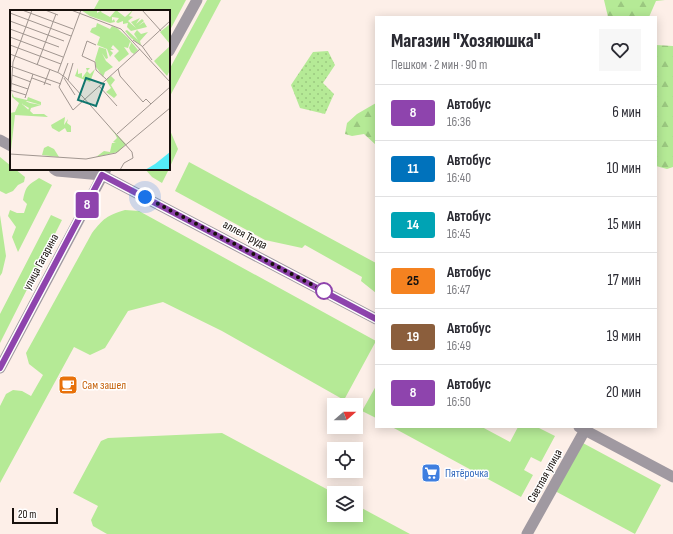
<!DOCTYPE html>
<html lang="ru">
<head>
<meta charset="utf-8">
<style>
	body { margin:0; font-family:"Sofia Sans Condensed",sans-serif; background:#f7f7f7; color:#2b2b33; height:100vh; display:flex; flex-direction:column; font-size:15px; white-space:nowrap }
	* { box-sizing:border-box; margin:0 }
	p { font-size:13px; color:#7c7c81 }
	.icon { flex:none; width:22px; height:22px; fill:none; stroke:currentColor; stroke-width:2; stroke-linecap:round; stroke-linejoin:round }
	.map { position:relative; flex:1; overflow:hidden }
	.side { position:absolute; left:375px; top:16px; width:282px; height:412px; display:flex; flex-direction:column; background:#fff; border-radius:0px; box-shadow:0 2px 10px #0003 }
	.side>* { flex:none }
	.badge { padding:0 8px; border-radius:3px; font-size:14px; line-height:26px }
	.needle { width:26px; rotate:70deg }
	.buttons { position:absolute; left:327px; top:398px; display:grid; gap:8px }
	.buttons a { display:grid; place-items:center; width:36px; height:36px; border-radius:0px; background:#fff; box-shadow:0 2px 10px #0003; font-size:20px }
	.scale { position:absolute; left:12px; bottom:10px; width:46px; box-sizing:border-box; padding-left:4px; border:2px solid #17100c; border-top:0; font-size:11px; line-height:14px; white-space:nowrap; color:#17100c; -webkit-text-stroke:3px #fff; paint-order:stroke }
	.you { position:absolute; width:20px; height:20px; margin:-10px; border:3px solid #fff; border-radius:50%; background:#1a73e8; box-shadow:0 0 0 6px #1a73e833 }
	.map>.badge { position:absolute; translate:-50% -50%; box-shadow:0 0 0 2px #fff }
	.round { display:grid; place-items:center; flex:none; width:42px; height:42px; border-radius:0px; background:#f7f7f7 }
	.overview { display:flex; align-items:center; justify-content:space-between; height:68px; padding:0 16px }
	h1 { font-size:19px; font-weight:800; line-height:30px }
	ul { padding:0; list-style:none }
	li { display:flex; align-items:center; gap:12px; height:56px; padding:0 16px; border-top:1px solid #e1e1e2 }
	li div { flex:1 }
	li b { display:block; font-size:15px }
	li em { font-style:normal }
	li .badge { min-width:44px; font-weight:700; text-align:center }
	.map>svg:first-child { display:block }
	.grass { fill:#b5ea96 }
	.forest { fill:url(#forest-firs) }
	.park { fill:url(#park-dots) }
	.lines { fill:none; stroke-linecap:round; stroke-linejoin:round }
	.minor { stroke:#a099a1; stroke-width:11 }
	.tertiary { stroke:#a099a1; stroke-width:11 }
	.line-casing { stroke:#fff; stroke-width:9 }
	.line { stroke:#8e44ad; stroke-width:6 }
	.walk { stroke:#17100c; stroke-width:4; stroke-dasharray:0 7.2 }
	.stop-dot { fill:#fff; stroke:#8e44ad; stroke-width:2 }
	.labels { text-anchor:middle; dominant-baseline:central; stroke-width:3; stroke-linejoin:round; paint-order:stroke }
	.street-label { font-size:12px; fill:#17100c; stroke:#fff }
	.food-label { font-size:12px; fill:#c56008; stroke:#fff; text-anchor:start }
	.shop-label { font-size:12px; fill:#366cbe; stroke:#fff; text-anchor:start }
	.inset-road { fill:none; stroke:#a19690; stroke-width:1 }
	.view { fill:#0f766e; fill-opacity:0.15; stroke:#0f766e; stroke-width:2 }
	.inset-edge { fill:none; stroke:#17100c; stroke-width:2 }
</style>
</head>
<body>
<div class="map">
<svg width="673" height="534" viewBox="0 0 673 534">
	<defs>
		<pattern id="forest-firs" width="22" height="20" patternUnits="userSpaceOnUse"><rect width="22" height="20" fill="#b5ea96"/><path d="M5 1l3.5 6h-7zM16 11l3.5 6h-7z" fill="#9bc880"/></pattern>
		<pattern id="park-dots" width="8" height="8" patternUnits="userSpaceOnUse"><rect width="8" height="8" fill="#b5ea96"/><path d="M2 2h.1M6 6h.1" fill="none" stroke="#9bc880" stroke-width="1.8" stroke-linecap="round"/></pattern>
	</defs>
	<rect width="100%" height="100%" fill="#fdefe8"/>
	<!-- grass -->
	<path class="grass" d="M 99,0 L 186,0 L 169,32 L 169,11 L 93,11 Z
		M 207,0 L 221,0 L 169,98 L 169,70 Z
		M 169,128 L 178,149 L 169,169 Z
		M 0,157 L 11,166 L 11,169 L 15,169 L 25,177 L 24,182 L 18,185 L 13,191 L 6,194 L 0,191 Z
		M 189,162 L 376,263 L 376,293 L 361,281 L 362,277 L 305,245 L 302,248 L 265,240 L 175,191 Z
		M 145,169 L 169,169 L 162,183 L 152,177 Z
		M 39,178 L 52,185 L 18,252 L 12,237 L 16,227 L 8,216 L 10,210 L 17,213 L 24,213 L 27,204 L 23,200 C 26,186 27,186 39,178 Z
		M 125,210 L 139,211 L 376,341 L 344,400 L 222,331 L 163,302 L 128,311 L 105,348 L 90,355 L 74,347 L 0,483 L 0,406 L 6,394 L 13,390 L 22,391 L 31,396 L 43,375 L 29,364 L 26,353 L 92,233 C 104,218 106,216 125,210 Z
		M 0,215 L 6,256 L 2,273 L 0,276 Z
		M 51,215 L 62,220 L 0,343 L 0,314 Z
		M 376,386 L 376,418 L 362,411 Z
		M 392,427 L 482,427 L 510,442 L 518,427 L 537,427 L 555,436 L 541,462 L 531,457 L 524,470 L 533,475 L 521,497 Z
		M 222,433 L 334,493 L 334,515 L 356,515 L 356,505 L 410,534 L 107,534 L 93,526 L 91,520 L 98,506 L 73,493 L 101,441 L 108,438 Z
		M 581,442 L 661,485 L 635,534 L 555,491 Z"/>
	<!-- forest -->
	<path class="forest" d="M 604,0 L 665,0 L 656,1 L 649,17 L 608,17 Z
		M 656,45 L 673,46 L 673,167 L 667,169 L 656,166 Z
		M 376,103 L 376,145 L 364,134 L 352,136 L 345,134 L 347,123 L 357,114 Z"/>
	<!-- park -->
	<path class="park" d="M 328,51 L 335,65 L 323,83 L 334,94 L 325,114 L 300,108 L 291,85 L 313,52 Z"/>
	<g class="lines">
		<!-- minor -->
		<path class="minor" d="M 0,140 L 11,146
			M 54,169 L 57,171 L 102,175
			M 527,534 L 585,430"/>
		<!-- tertiary -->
		<path class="tertiary" d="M 169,51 L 197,0
			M 102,175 L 376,319
			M 0,368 L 106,169
			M 579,427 L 673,477"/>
	</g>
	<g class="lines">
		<!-- line casing -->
		<g class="line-casing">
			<path id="line" d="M 0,368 L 102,175 L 376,319"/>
		</g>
		<!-- line -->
		<use href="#line" class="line"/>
		<!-- walk -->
		<path class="walk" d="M 145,197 L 324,291"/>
	</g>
	<!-- icons -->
	<defs>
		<g id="cafe-square" transform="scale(1)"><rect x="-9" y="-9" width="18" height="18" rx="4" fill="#e8710a" stroke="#fff"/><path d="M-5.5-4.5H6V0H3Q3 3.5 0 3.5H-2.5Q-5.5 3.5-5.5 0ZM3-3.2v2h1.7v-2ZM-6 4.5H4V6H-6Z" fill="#fff"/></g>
		<g id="supermarket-square" transform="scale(1)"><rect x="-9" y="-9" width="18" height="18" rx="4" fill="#3f7fe0" stroke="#fff"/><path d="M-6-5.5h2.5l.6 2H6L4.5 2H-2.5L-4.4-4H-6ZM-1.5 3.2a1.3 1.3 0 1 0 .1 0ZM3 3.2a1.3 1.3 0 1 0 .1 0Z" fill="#fff"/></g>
	</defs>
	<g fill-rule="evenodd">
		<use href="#cafe-square" x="68" y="385"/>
		<use href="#supermarket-square" x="431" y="473"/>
	</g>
	<!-- markers -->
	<circle class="stop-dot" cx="324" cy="291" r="8"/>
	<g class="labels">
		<!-- street labels -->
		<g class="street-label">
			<text transform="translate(245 235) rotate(28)">аллея Труда</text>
			<text transform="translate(41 262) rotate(-62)">улица Гагарина</text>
			<text transform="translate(545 476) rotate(-61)">Светлая улица</text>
		</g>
		<!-- food labels -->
		<g class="food-label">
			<text x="82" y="385">Сам зашел</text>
		</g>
		<!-- shop labels -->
		<g class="shop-label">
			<text x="445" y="473">Пятёрочка</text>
		</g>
	</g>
	<!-- overview -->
	<g transform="translate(10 10)">
		<rect width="160" height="160" fill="#fdefe8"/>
		<path d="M 71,0 L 87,0 L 87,3 L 92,0 L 91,2 L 100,7 L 106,0 L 115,7 L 123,0 L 119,6 L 123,7 L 118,11 L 126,18 L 121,12 L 130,8 L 126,14 L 132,9 L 134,11 L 128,16 L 134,12 L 137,17 L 121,21 L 117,17 L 118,13 L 113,14 L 113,11 L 108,13 L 106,12 L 109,8 L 102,7 L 102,11 L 104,9 L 105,12 L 100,13 L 71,3 L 80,6 ZM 87,13 L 100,19 L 102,16 L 107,18 L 118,28 L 128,40 L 124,44 L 121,42 L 119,38 L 121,33 L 120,32 L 118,38 L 114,37 L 119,44 L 109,52 L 104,46 L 109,41 L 103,35 L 101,38 L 104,40 L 100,40 L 103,43 L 100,47 L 97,39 L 87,35 L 90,27 L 80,22 L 82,18 L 86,17 L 97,23 L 86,17 ZM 117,20 L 128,30 L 124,24 L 127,20 L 131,24 L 138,22 L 130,31 L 131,35 L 121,28 L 115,21 ZM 89,37 L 96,39 L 98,48 L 96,49 L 92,43 L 96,51 L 103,57 L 95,62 L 93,67 L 86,57 L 85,50 ZM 101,66 L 105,70 L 101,75 L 107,85 L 104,88 L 96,82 L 101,78 L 96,70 ZM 2,83 L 4,87 L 17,90 L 18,87 L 31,92 L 31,95 L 17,91 L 12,94 L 23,104 L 34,104 L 38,107 L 5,105 L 1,140 L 0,103 L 5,102 L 9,93 L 2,87 ZM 55,107 L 54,115 L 58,109 L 57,113 L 61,116 L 61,122 L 57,122 L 55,118 L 49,122 L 42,118 L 41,115 ZM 98,116 L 116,134 L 108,142 L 86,147 L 94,141 L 100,142 L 102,133 L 106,133 L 103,132 L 107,128 L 105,124 ZM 38,136 L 44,139 L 49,147 L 32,145 L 34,138 Z" fill="#b5ea96"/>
		<path d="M 68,58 L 68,64 L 72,63 L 72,68 L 77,61 L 76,58 L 80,58 L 77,61 L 80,64 L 85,59 L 80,72 L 65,66 Z" fill="#b5ea96"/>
		<path d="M 15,91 L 20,93 L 31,95 L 21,98 L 20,101 L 23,104 L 21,104 L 18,100 L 19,98 L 12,94 Z" fill="#b5ea96"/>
		<path d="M 160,14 L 160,34 L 150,22 ZM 160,36 L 160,60 L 157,66 L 144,51 Z" fill="#b5ea96"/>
		<path d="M 160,142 L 160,160 L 135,160 L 145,154 Z" fill="#54ebf7"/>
		<path class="inset-road" d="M 12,0 L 63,19M 35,0 L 48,5M 61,0 L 111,19 L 160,72M 132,0 L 151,21M 0,3 L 61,26M 0,11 L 54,31M 0,19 L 49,37M 0,27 L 53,47M 123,30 L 132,36 L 142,50M 0,35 L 51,54M 86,35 L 77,31 L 72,46 L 85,52 L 86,60 L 96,69M 132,37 L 160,11M 0,44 L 49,63 L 56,68 L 122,142 L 123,148 L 114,153 L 110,160M 58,53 L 49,77 L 63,100 L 130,39M 27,55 L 46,4M 0,56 L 51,74M 108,59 L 110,66 L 133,92 L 136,89 L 141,94M 48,62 L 71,0M 2,65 L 21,72M 22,68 L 41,75M 54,68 L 65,85M 58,70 L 63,53M 0,73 L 18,79M 34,75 L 40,59M 89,76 L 107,96M 0,80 L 16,85M 15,88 L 23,64M 0,92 L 3,52 L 22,0M 107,124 L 160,77M 0,144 L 76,149 L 106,143 L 160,98"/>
		<path class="view" d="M 76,68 L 94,74 L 86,96 L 68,90 Z"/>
		<rect width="160" height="160" class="inset-edge"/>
	</g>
</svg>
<div class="buttons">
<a><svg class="needle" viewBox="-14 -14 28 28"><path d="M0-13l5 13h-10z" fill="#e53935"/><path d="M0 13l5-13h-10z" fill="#7c7c81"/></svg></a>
<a><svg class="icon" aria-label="locate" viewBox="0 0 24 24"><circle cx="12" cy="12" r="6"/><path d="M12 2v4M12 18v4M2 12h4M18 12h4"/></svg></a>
<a><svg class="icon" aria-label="layers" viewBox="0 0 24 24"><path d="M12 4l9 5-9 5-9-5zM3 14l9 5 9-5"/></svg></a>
</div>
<div class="scale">20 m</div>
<div class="you" style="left:145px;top:197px"></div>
<b class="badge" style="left:87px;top:205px;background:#8e44ad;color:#fff">8</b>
<section class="side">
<div class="overview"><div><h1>Магазин &quot;Хозяюшка&quot;</h1><p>Пешком · 2 мин · 90 m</p></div><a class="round"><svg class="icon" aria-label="heart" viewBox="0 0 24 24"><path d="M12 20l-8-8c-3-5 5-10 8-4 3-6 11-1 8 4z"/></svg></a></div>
<ul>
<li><span class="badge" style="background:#8e44ad;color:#fff">8</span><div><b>Автобус</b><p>16:36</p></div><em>6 мин</em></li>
<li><span class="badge" style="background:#0072bc;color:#fff">11</span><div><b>Автобус</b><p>16:40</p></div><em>10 мин</em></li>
<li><span class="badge" style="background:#00a3b4;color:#fff">14</span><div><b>Автобус</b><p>16:45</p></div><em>15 мин</em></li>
<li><span class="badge" style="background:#f58220;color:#111">25</span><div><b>Автобус</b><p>16:47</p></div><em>17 мин</em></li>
<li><span class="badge" style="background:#8b5e3c;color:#fff">19</span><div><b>Автобус</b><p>16:49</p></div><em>19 мин</em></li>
<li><span class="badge" style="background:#8e44ad;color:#fff">8</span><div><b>Автобус</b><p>16:50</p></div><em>20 мин</em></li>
</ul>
</section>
</div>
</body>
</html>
